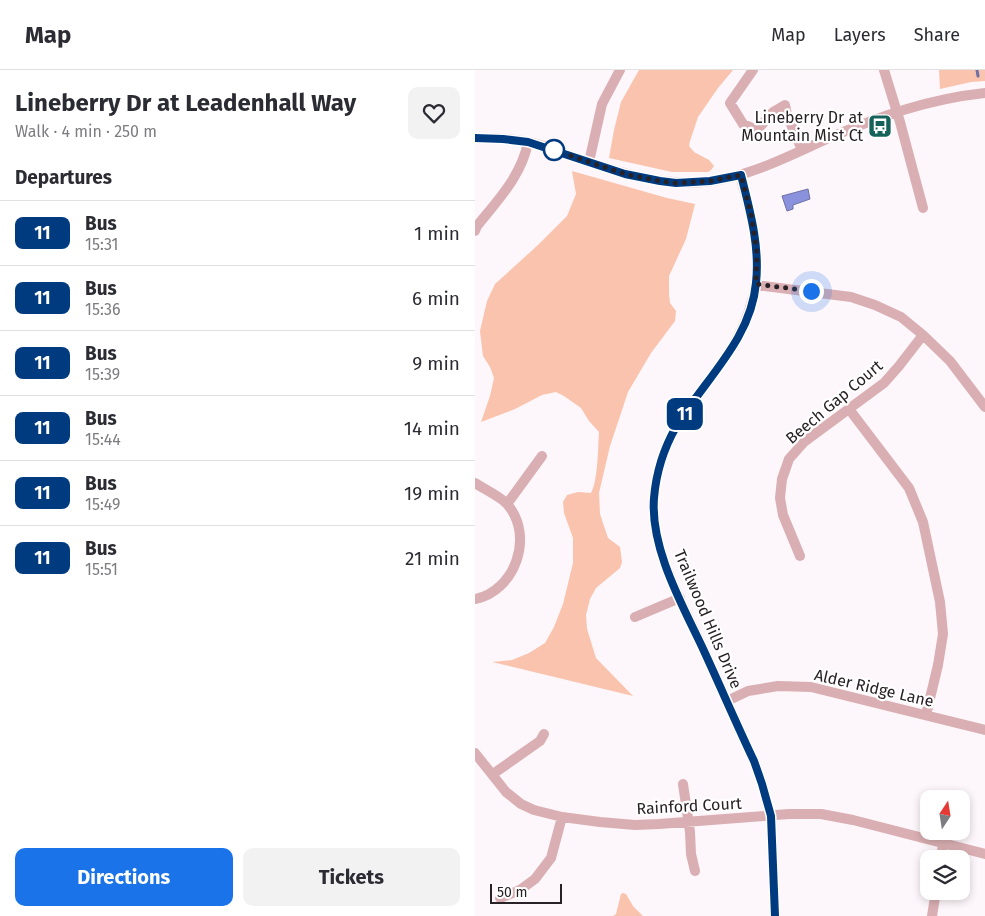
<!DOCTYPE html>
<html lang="en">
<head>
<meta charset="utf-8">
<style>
	body { margin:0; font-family:"Fira Sans",sans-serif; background:#f2f2f3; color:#2b2b33; height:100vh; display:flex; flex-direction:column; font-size:19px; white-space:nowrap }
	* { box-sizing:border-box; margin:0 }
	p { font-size:16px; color:#7c7c81 }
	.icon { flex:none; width:28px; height:28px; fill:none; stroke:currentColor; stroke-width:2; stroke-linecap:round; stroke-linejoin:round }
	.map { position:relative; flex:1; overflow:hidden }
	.sheet { display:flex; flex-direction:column; background:#fff; width:475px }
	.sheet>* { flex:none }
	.badge { padding:0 10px; border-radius:8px; font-size:18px; line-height:32px }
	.needle { width:32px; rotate:12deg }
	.controls { position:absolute; left:445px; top:720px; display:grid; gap:10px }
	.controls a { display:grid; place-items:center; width:50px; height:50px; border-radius:10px; background:#fff; box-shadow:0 2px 8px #0003; font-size:25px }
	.scale { position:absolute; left:15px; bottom:12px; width:72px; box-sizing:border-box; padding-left:5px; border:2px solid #282125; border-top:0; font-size:14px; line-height:18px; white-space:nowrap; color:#282125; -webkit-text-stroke:4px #fff; paint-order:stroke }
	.you { position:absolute; width:25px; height:25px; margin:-12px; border:4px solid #fff; border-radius:50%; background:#1a73e8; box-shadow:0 0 0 8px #1a73e833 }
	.map>.badge { position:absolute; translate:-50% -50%; box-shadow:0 0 0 2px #fff }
	h2 { padding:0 15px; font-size:19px; line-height:45px }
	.round { display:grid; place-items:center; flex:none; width:52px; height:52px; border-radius:10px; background:#f2f2f3 }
	.headline { display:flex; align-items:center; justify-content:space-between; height:85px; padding:0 15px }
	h1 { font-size:24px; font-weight:700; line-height:38px }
	.button { display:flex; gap:10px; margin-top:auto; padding:10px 15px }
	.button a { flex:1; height:58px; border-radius:10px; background:#1a73e8; color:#fff; font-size:20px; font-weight:700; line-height:58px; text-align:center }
	.button a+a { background:#f2f2f3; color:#2b2b33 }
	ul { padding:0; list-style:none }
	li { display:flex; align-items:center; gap:15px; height:65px; padding:0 15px; border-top:1px solid #e1e1e2 }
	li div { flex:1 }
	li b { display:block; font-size:19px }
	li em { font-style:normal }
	li .badge { min-width:55px; font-weight:700; text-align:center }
	header { display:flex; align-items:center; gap:30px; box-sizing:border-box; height:70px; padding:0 25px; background:#fff; border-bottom:1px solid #e1e1e2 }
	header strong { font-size:24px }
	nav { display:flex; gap:28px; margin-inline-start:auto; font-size:18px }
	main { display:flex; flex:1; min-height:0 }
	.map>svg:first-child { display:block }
	.green { fill:#fac3ad }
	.water { fill:#8a91dd; stroke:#6d6fa6 }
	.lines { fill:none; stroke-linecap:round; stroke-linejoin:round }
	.stream { stroke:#6d6fa6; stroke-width:3 }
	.minor { stroke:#daafb3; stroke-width:10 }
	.line-casing { stroke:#fff; stroke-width:11 }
	.line { stroke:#003b80; stroke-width:8 }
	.walk { stroke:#282125; stroke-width:5; stroke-dasharray:0 9 }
	.stop-dot { fill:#fff; stroke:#003b80; stroke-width:2.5 }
	.labels { text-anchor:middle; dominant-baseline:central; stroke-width:4.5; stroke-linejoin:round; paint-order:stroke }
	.poi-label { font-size:16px; fill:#282125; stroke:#fff; text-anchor:end }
	.street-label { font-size:16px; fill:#282125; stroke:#fff }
</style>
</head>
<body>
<header>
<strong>Map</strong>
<nav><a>Map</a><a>Layers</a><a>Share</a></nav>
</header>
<main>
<section class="sheet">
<div class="headline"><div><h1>Lineberry Dr at Leadenhall Way</h1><p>Walk · 4 min · 250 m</p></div><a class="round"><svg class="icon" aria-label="heart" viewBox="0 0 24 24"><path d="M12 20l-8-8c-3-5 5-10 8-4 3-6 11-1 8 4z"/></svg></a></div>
<h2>Departures</h2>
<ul>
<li><span class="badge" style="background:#003b80;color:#fff">11</span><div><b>Bus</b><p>15:31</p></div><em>1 min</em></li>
<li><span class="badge" style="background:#003b80;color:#fff">11</span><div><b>Bus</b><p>15:36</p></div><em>6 min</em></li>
<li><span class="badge" style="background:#003b80;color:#fff">11</span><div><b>Bus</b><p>15:39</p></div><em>9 min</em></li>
<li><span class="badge" style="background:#003b80;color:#fff">11</span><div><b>Bus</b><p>15:44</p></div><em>14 min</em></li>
<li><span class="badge" style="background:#003b80;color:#fff">11</span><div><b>Bus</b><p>15:49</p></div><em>19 min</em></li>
<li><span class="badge" style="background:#003b80;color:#fff">11</span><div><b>Bus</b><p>15:51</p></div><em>21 min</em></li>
</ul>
<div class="button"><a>Directions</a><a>Tickets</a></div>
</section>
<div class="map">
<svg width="510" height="846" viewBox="0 0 510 846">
	<rect width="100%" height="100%" fill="#fdf6fa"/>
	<!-- green -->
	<path class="green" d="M 164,0 L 258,0 L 243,18 L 223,47 L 215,71 L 214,76 L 219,82 L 234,90 L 239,96 L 236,100 L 233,102 L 197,102 L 134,88 L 139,60 L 146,32 Z
		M 464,0 L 510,0 L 510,11 L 496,12 L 465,19 Z
		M 97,101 L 192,128 L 220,134 L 211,169 L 194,206 L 194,224 L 195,233 L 201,241 L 200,251 L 176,283 L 153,322 L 135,376 L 124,423 L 125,444 L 133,468 L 145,477 L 147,492 L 145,498 L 121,518 L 115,529 L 111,545 L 112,559 L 121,588 L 158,626 L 17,592 L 37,590 L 54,583 L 70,573 L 79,557 L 88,534 L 98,493 L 98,468 L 89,443 L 88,432 L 92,425 L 103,422 L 116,423 C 123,411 123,377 124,362 L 114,351 L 106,338 L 89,326 L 81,322 L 67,325 L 40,339 L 6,352 L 15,326 L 19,308 L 15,297 L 8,286 L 5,261 L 12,231 L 20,214 L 63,175 L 92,146 L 101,124 Z
		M 148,823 L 151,824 L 158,836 L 168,846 L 138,846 L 141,844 L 146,824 Z"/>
	<!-- water -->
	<path class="water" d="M 333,119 L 335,129 L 318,135 L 318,139 L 312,141 L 307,126 Z"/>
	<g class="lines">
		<!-- stream -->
		<path class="stream" d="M 502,0 L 503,6"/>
		<!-- minor -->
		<path class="minor" d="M 278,0 L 255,33 L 268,54 L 282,60 L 298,42 L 310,35 L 312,45 L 327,80
			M 409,0 L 425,52 L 448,138
			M 0,68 C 17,68 36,68 53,72 C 68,75 82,81 96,86 C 142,102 188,118 237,111 C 278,105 316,85 354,68 C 405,46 454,29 510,23
			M 114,92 L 127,34 L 145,0
			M 265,105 C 275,141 285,176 281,213 C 281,219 279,225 277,231 C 265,280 227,314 201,357 C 189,378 181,404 179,428 C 175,478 206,530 226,574 C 244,613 261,652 279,691 L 287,714 L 296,746 L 300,846
			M 0,161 L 2,156 C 23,130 47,105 53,72
			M 281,215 L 376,227 L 400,235 L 426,247 L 448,265 L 475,291 L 510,337
			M 374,339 L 434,418 L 448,452 L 465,532 L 468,564 L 463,595 L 451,645
			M 0,413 C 9,419 26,427 32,434 C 60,466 40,521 0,529
			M 32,434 L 67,386
			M 325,486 L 308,445 L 305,428 L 307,409 L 314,389 L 329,372 L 409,313 L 424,296 L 448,265
			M 160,547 L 205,528
			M 252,631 L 273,621 L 303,616 L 336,617 L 510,660
			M 0,683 L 31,722 L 46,734 L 59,740 L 87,747 L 125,752 L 160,755 L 184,754 L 314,744 L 346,744 L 378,750 L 510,784
			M 18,704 L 65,671 L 69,664
			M 208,714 L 215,762 L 216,784 L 220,801
			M 466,789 L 468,774
			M 25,828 L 45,820 L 60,809 L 76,788 L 87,747
			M 457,846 L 461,821"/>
	</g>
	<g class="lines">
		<!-- line casing -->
		<g class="line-casing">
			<path id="line" d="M 0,68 L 28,69 L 53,72 L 150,104 L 185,111 L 201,113 L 235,111 L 266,105 C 275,141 285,176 281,213 C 276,270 229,310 201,357 C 189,378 181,404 179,428 C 175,479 208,536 229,581 C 246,618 262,655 279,691 L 287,714 L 296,746 L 300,846"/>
		</g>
		<!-- line -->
		<use href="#line" class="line"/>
		<!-- walk -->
		<path class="walk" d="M 79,80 L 150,104 L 185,111 L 201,113 L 235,111 L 266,105 L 276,144 L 282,183 L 281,214 L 336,221"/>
	</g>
	<!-- icons -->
	<defs>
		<g id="bus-square" transform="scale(1.25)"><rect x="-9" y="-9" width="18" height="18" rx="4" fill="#16625b" stroke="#fff"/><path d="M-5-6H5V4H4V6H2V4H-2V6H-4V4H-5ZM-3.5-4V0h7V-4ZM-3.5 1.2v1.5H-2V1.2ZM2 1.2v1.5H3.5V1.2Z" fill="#fff"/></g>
	</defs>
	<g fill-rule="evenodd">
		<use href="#bus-square" x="405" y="56"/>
	</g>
	<!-- markers -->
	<circle class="stop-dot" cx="79" cy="80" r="10"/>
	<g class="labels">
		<!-- poi labels -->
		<g class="poi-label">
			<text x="388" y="47">Lineberry Dr at<tspan x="388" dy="18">Mountain Mist Ct</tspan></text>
		</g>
		<!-- street labels -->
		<g class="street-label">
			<text transform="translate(359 332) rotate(-40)">Beech Gap Court</text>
			<text transform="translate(233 549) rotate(67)">Trailwood Hills Drive</text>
			<text transform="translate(399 618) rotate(13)">Alder Ridge Lane</text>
			<text transform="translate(214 736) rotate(-3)">Rainford Court</text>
		</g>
	</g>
</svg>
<div class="controls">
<a><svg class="needle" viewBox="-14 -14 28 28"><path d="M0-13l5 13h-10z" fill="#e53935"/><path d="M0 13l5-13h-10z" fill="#7c7c81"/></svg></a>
<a><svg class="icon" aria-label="layers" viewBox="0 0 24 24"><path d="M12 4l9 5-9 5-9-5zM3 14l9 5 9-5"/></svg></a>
</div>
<div class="scale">50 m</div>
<div class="you" style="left:336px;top:221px"></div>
<b class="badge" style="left:210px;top:344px;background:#003b80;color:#fff">11</b>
</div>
</main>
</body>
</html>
